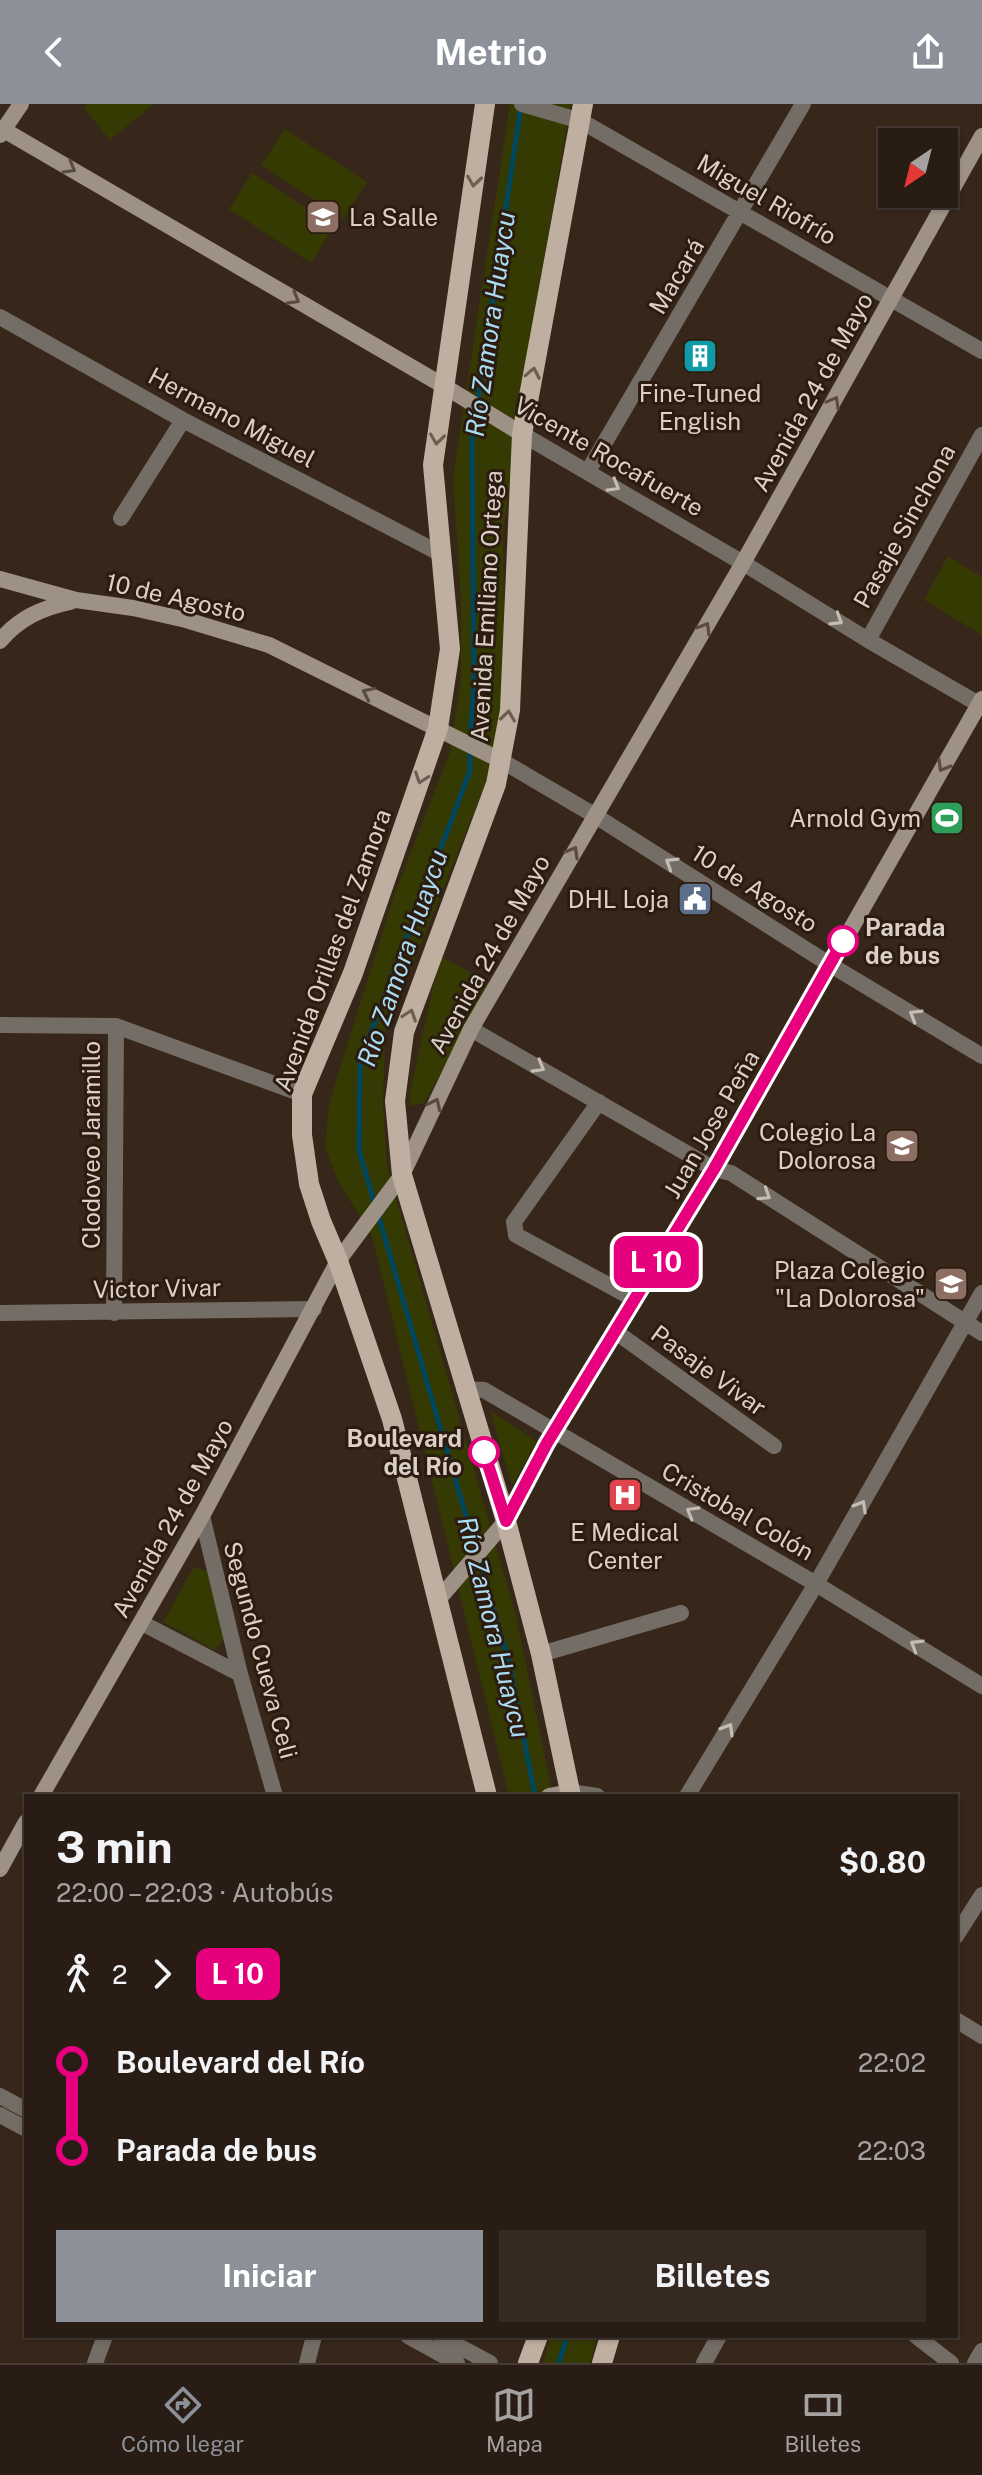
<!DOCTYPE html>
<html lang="es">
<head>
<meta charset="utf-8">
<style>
	body { margin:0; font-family:"Public Sans",sans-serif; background:#352922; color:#f1f3f6; height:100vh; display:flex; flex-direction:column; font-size:30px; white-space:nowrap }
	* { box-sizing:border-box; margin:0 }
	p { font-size:26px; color:#a5a1a0 }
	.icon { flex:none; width:44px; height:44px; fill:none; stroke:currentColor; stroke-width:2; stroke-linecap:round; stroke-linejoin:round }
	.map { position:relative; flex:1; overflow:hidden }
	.sheet { position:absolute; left:24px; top:1690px; width:934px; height:544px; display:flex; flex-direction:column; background:#291c14; border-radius:0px; box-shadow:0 2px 6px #0004,0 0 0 2px #453a34 }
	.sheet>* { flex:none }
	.badge { padding:0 16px; border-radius:12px; font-size:28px; line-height:52px }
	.needle { width:52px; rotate:215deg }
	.buttons { position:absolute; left:878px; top:24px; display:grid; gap:16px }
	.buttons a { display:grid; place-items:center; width:80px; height:80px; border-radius:0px; background:#291c14; box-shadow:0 2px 6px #0004,0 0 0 2px #453a34; font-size:40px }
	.map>.badge { position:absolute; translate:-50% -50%; box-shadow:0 0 0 4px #fff }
	.legs { display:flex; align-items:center; gap:12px; height:88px; padding:0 32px; font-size:26px }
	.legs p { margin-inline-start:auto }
	.head { display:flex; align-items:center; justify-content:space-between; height:136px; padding:0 32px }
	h1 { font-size:44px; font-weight:700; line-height:60px }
	.action { display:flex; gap:16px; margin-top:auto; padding:16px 32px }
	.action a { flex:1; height:92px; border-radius:0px; background:#8c9099; color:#fff; font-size:32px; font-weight:700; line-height:92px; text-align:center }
	.action a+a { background:#352922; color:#f1f3f6 }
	ul { padding:0 32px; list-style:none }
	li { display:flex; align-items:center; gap:28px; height:88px; font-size:30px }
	li i { display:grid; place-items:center; width:12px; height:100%; margin:0 10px; background:currentColor }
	li i::after { content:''; width:20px; height:20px; margin:-10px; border:6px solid; border-radius:50%; background:#291c14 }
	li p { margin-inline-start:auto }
	li:first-child i { background:linear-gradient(#0000 50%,currentColor 0) }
	li:last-child i { background:linear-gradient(currentColor 50%,#0000 0) }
	header { display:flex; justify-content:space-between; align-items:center; height:104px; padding:0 32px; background:#8c9099; color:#fff; font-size:36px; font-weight:700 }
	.menu { display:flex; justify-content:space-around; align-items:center; height:112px; border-top:2px solid #453a34; background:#291c14; font-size:22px; color:#a5a1a0 }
	.menu a { display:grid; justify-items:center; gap:4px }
	.menu .active { color:#8c9099 }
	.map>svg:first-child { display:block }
	.green { fill:#353a02 }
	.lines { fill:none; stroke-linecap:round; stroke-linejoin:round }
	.stream { stroke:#00465d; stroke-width:5 }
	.street { stroke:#746d65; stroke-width:16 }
	.secondary { stroke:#9e9286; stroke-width:16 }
	.primary { stroke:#bfafa0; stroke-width:20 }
	.oneway { stroke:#5a4b3f }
	.oneway2 { stroke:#6e5e51 }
	.oneway3 { stroke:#c6bcb4 }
	.line-1-casing { stroke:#fff; stroke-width:18 }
	.line-1 { stroke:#e6007e; stroke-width:12 }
	.stop-1-dot { fill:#fff; stroke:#e6007e; stroke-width:4 }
	.labels { text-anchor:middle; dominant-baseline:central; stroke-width:6; stroke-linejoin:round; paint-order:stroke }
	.street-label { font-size:24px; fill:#dbd0c8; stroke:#2c1c10 }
	.poi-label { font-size:24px; fill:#dbd0c8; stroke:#2c1c10; text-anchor:end }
	.stop-label { font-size:24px; font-weight:bold; fill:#dbd0c8; stroke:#2c1c10; text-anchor:start }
	.water-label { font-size:26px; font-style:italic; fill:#aadbf2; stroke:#2c1c10 }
</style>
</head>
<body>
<header><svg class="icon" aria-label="back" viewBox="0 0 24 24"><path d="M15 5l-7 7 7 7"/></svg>Metrio<svg class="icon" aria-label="share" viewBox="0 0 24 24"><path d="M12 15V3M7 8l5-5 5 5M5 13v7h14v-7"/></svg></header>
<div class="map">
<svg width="982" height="2259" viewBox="0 0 982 2259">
	<rect width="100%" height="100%" fill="#37261a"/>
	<!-- green -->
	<path class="green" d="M 87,0 L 154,0 L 110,36 L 83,3 Z
		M 510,0 L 571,0 L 530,234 L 503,428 L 505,586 L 489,671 L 385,930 L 383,1000 L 387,1062 L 516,1512 L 553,1692 L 509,1692 L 372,1132 L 339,1079 L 325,1044 L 329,999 L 395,789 L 450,648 L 461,574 L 461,497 L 453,373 Z
		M 285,25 L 367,78 L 343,115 L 261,61 Z
		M 252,69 L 334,122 L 311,159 L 229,105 Z
		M 948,452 L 982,473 L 982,531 L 924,496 Z
		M 440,852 L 491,880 L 424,999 L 411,1002 L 409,992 Z
		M 490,1307 L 537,1337 L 512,1381 Z
		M 194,1463 L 207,1467 L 225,1534 L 215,1546 L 163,1518 Z
		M 551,2232 L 598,2232 L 590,2259 L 543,2259 Z"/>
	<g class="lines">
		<!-- stream -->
		<path class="stream" d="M 470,635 L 474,581 L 472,336 L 521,1
			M 375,1101 L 359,1046 L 360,957 L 470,667 L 470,645
			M 378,1110 L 476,1446
			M 479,1456 L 509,1558 L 535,1692
			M 559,2259 L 567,2232"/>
		<!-- street -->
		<path class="street" d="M 522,0 L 581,17 L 982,247
			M 0,213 L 183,316 L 443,451
			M 522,330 L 743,459 L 868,536 L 982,602
			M 588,367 L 803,0
			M 121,414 L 183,316
			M 868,536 L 982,331
			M 502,657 L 594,711 L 829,860 L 982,952
			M 0,921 L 116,922 L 302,990
			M 471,925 L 714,1065 L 731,1069 L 982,1229
			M 599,998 L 514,1118 L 516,1131 L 634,1195
			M 0,1209 L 314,1205
			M 114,1209 L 116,922
			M 616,1228 L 774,1342
			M 464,1285 L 484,1286 L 816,1480 L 982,1582
			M 202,1412 L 240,1570 L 275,1692
			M 142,1519 L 240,1570
			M 541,1550 L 681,1509
			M 570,1688 L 597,1692
			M 687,1692 L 816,1480 L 982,1189
			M 956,1832 L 982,1791
			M 956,1916 L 982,1932
			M 0,1992 L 26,2006
			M 0,2011 L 26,2025
			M 408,2232 L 457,2259
			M 440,2232 L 490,2259
			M 916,2232 L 951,2259
			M 95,2259 L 105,2232
			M 307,2259 L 314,2232
			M 704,2259 L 719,2232
			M 975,2259 L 982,2247"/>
		<!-- secondary -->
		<path class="secondary" d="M 2,25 L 444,282 L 522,330
			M 0,31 L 21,0
			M 0,475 L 76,496 L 133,504 L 186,516 L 269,541 L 502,657
			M 0,537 C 19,514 42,504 70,498
			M 437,1497 L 506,1417 L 547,1339 L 714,1065 L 982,595
			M 41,1692 L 202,1412 L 338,1157 L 402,1071 L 471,925 L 743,459 L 982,32
			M 549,1692 L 570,1688
			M 0,1765 L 26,1718"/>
		<!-- primary -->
		<path class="primary" d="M 485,0 L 433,361 L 450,545 L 438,624 L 353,869 L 302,990 L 302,1031 L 309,1080 L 321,1117 L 338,1157 L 392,1315 L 487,1692
			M 571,1692 L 541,1550 L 506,1417 L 402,1071 L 395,997 L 404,928 L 496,680 L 510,606 L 522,330 L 583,0
			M 528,2259 L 538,2232
			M 602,2259 L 610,2232"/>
	</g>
	<!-- one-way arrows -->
	<defs><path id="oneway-chevron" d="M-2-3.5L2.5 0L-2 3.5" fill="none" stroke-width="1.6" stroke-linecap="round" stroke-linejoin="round" transform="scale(2)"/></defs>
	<g class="oneway">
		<use href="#oneway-chevron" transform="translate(70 64) rotate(30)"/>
		<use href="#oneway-chevron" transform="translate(294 195) rotate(30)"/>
		<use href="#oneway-chevron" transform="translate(834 298) rotate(-61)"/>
		<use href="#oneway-chevron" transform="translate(705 524) rotate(-59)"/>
		<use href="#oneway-chevron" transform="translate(368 589) rotate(-154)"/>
		<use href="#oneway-chevron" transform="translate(943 662) rotate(120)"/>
		<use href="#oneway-chevron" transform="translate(573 748) rotate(-60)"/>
		<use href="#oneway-chevron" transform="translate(435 1000) rotate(-65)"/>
	</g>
	<g class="oneway2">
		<use href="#oneway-chevron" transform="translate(474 77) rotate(98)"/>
		<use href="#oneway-chevron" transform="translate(533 269) rotate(-79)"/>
		<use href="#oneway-chevron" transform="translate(437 335) rotate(98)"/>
		<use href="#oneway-chevron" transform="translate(508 612) rotate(-82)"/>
		<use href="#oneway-chevron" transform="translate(421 674) rotate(109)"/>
		<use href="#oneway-chevron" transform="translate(410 911) rotate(-71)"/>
	</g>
	<g class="oneway3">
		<use href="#oneway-chevron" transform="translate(614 382) rotate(30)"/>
		<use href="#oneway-chevron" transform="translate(837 516) rotate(32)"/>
		<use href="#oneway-chevron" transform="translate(671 759) rotate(-148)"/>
		<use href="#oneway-chevron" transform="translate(915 911) rotate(-149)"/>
		<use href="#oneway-chevron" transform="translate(539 963) rotate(30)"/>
		<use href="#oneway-chevron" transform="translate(765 1091) rotate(33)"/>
		<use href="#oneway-chevron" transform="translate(861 1402) rotate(-60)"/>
		<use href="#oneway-chevron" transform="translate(692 1408) rotate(-150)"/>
		<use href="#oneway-chevron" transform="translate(916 1541) rotate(-148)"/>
		<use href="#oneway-chevron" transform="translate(728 1625) rotate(-59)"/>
	</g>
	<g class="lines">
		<!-- line-1 casing -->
		<g class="line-1-casing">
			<path id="line-1" d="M 484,1348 L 506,1417 L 547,1339 L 714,1065 L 843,837"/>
		</g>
		<!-- line-1 -->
		<use href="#line-1" class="line-1"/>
	</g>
	<!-- icons -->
	<defs>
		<g id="university-square" transform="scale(1.8)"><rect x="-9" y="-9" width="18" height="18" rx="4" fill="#8d6e63" stroke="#2c1c10"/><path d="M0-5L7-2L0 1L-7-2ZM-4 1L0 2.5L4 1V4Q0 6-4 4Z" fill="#fff"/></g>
		<g id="building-square" transform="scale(1.8)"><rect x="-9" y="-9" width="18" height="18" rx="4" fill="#0f9aa8" stroke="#2c1c10"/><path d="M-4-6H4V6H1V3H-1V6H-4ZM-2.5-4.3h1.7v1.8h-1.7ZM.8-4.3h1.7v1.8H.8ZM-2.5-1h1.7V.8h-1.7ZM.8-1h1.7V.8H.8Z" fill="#fff"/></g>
		<g id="stadium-square" transform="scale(1.8)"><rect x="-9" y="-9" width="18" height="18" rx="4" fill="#2e9e5b" stroke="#2c1c10"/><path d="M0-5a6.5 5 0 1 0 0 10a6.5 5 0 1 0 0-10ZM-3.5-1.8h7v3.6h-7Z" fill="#fff"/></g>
		<g id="civic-square" transform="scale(1.8)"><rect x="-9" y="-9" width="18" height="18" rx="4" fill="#5c6f8a" stroke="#2c1c10"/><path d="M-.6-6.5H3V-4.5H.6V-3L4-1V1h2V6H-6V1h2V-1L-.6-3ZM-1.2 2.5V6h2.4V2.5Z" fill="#fff"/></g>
		<g id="hospital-square" transform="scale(1.8)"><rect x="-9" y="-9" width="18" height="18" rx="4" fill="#e0444e" stroke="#2c1c10"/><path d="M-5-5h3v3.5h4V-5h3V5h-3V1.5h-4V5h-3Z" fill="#fff"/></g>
	</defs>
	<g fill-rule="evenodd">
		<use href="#university-square" x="323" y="113"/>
		<use href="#building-square" x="700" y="252"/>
		<use href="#stadium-square" x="947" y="714"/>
		<use href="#civic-square" x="695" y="795"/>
		<use href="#university-square" x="902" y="1042"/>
		<use href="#university-square" x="951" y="1180"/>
		<use href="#hospital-square" x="625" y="1391"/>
	</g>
	<!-- markers -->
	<g class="stop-1-dot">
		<circle cx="843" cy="837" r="14"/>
		<circle cx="484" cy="1348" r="14"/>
	</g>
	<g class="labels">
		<!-- street labels -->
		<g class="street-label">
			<text transform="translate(767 95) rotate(30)">Miguel Riofrío</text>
			<text transform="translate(676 172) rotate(-59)">Macará</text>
			<text transform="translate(812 288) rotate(-61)">Avenida 24 de Mayo</text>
			<text transform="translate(232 313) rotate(28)">Hermano Miguel</text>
			<text transform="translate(609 352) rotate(30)">Vicente Rocafuerte</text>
			<text transform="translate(904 422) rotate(-61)">Pasaje Sinchona</text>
			<text transform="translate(176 493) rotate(13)">10 de Agosto</text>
			<text transform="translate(486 502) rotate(-87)">Avenida Emiliano Ortega</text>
			<text transform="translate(755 784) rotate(32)">10 de Agosto</text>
			<text transform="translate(332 846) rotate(-70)">Avenida Orillas del Zamora</text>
			<text transform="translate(489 850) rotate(-61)">Avenida 24 de Mayo</text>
			<text transform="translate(711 1020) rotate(-60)">Juan Jose Peña</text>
			<text transform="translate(91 1041) rotate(-90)">Clodoveo Jaramillo</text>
			<text transform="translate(157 1184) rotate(-1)">Victor Vivar</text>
			<text transform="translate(709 1266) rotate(36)">Pasaje Vivar</text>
			<text transform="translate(738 1407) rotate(30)">Cristobal Colón</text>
			<text transform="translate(172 1414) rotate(-61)">Avenida 24 de Mayo</text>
			<text transform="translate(261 1546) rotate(75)">Segundo Cueva Celi</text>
		</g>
		<!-- poi labels -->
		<g class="poi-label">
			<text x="349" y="113" text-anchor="start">La Salle</text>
			<text x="700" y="289" text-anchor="middle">Fine-Tuned<tspan x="700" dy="28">English</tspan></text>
			<text x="921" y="714">Arnold Gym</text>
			<text x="669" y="795">DHL Loja</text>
			<text x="876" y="1028">Colegio La<tspan x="876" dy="28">Dolorosa</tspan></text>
			<text x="925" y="1166">Plaza Colegio<tspan x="925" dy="28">"La Dolorosa"</tspan></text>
			<text x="625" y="1428" text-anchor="middle">E Medical<tspan x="625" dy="28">Center</tspan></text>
		</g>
		<!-- stop labels -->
		<g class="stop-label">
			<text x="865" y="823">Parada<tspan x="865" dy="28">de bus</tspan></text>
			<text x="462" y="1334" text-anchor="end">Boulevard<tspan x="462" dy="28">del Río</tspan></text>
		</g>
		<!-- water labels -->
		<g class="water-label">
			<text transform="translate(490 220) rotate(-82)">Río Zamora Huaycu</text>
			<text transform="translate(402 854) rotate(-71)">Río Zamora Huaycu</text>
			<text transform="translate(494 1523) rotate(76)">Río Zamora Huaycu</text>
		</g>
	</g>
</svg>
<div class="buttons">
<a><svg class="needle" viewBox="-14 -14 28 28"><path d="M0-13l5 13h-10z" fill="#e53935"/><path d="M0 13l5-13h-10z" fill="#a5a1a0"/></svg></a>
</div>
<b class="badge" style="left:656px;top:1158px;background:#e6007e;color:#fff">L 10</b>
<section class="sheet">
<div class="head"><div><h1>3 min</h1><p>22:00 – 22:03 · Autobús</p></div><b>$0.80</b></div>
<div class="legs"><svg class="icon" aria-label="walk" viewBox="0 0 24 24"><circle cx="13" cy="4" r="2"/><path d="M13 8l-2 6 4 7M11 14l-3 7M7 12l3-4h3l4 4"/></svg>2<svg class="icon" aria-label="forward" viewBox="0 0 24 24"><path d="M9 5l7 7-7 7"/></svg><b class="badge" style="background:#e6007e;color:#fff">L 10</b></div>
<ul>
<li><i style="color:#e6007e"></i><b>Boulevard del Río</b><p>22:02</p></li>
<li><i style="color:#e6007e"></i><b>Parada de bus</b><p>22:03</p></li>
</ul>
<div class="action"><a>Iniciar</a><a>Billetes</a></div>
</section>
</div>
<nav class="menu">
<a class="active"><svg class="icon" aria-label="directions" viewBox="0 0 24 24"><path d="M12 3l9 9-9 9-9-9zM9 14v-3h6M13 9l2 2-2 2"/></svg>Cómo llegar</a>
<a><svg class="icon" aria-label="map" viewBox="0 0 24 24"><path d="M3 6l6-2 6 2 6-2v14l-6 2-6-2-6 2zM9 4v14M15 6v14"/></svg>Mapa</a>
<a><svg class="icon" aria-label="tickets" viewBox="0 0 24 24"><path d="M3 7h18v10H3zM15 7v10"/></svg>Billetes</a>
</nav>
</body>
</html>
